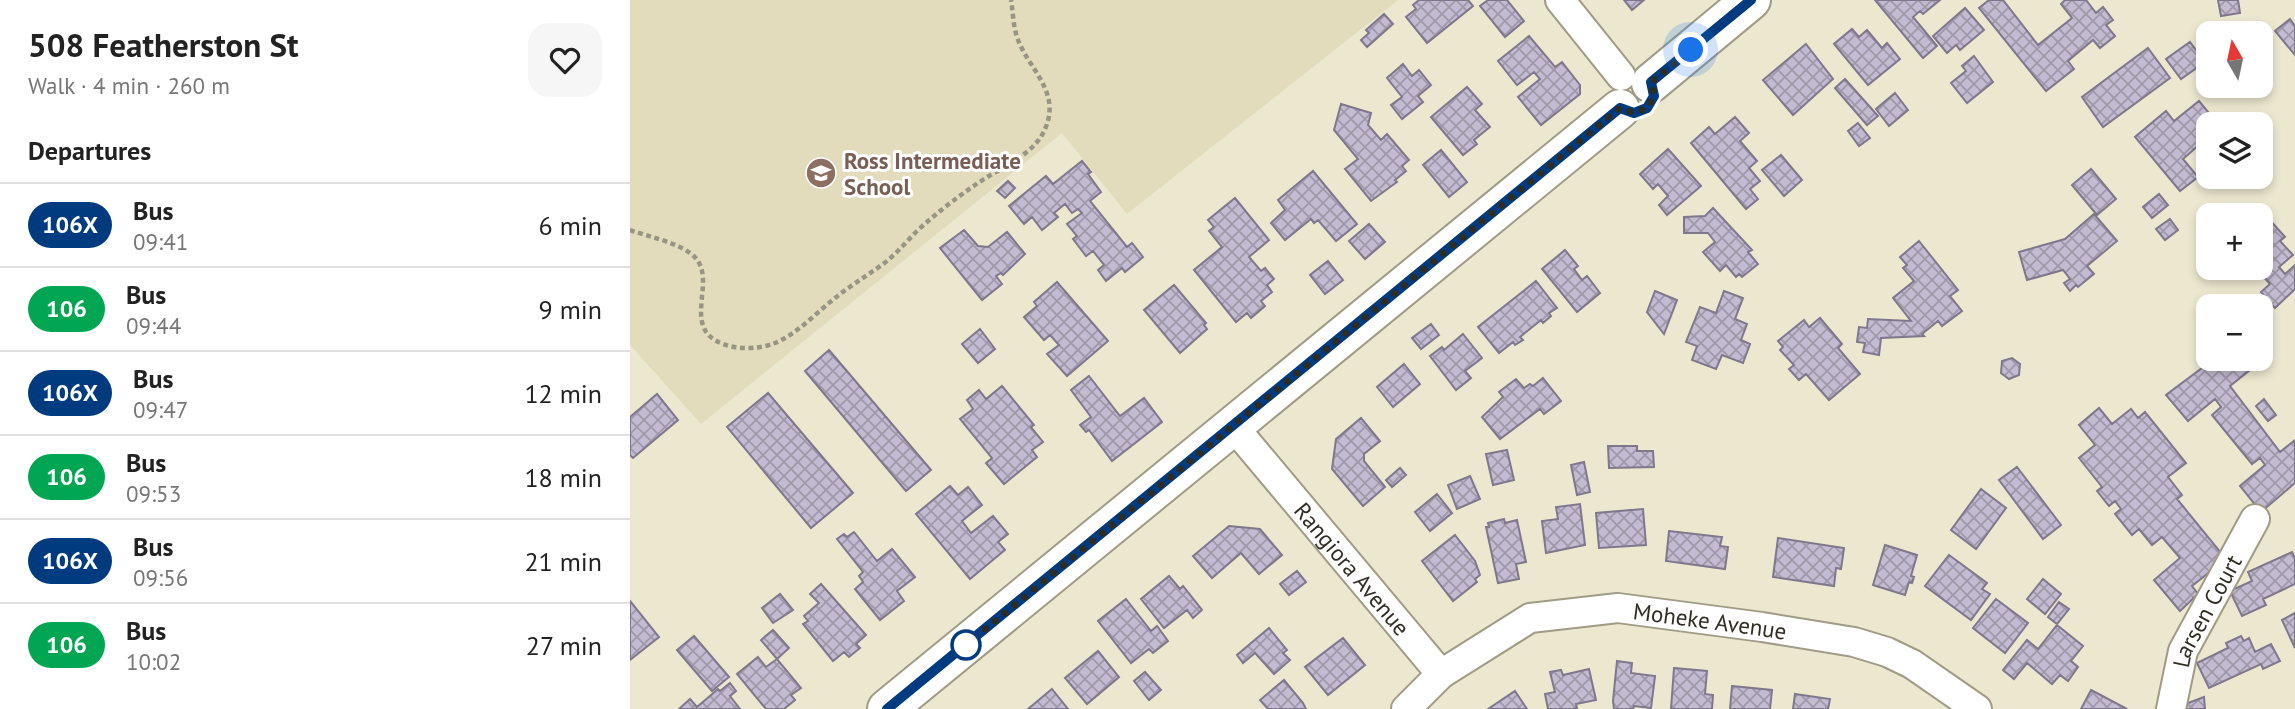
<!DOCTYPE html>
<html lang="en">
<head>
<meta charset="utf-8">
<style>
	body { margin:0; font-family:"PT Sans",sans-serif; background:#f6f6f6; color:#222; height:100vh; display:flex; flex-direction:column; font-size:26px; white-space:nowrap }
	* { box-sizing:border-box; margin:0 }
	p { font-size:23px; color:#767676 }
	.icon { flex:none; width:38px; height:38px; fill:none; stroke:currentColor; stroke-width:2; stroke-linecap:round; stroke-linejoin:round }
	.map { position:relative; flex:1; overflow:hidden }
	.sheet { display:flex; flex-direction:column; background:#fff; width:630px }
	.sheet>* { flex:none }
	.badge { padding:0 14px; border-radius:23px; font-size:24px; line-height:46px }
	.needle { width:46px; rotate:351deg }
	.controls { position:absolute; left:1566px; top:21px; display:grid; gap:14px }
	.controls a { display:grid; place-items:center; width:77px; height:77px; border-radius:14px; background:#fff; box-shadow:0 4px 10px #0003; font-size:35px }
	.you { position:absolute; width:35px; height:35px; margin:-18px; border:5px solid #fff; border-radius:50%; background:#1a73e8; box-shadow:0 0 0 10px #1a73e833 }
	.map>.badge { position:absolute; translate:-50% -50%; box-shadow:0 0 0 4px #fff }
	h2 { padding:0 28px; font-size:26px; line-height:63px }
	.round { display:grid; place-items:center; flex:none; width:74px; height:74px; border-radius:21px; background:#f6f6f6 }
	.headline { display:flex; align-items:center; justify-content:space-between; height:119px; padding:0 28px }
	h1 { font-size:33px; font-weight:800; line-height:52px }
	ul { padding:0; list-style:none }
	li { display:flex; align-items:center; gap:21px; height:84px; padding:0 28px; border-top:2px solid #e0e0e0 }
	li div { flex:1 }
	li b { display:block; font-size:26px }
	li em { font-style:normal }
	li .badge { min-width:77px; font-weight:700; text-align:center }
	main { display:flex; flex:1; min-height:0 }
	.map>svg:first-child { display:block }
	.built { fill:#e2dcbd }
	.building { fill:url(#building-cross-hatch); stroke:#7f778c; stroke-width:2 }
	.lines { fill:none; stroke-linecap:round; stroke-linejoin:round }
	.minor-casing { stroke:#9f9b84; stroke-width:32 }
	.secondary-casing { stroke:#9f9b84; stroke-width:42 }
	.path { stroke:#989584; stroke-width:4.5; stroke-dasharray:5 3.5; stroke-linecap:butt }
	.minor { stroke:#fff; stroke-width:28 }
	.secondary { stroke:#fff; stroke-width:38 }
	.line-casing { stroke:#fff; stroke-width:16 }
	.line { stroke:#003b80; stroke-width:10 }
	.walk { stroke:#2e2c23; stroke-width:7; stroke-dasharray:0 12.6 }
	.stop-dot { fill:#fff; stroke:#003b80; stroke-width:3.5 }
	.labels { text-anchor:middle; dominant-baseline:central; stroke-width:6; stroke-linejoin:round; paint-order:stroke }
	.education-label { font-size:23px; font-weight:bold; fill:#785e54; stroke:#fff; text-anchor:start }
	.street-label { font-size:23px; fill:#2e2c23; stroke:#fff }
</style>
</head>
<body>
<main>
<section class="sheet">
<div class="headline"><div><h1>508 Featherston St</h1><p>Walk · 4 min · 260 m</p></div><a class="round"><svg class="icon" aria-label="heart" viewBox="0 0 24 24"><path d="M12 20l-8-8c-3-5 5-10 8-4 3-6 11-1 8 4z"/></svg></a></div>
<h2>Departures</h2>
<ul>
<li><span class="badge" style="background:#003b80;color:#fff">106X</span><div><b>Bus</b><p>09:41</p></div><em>6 min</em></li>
<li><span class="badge" style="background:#00a651;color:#fff">106</span><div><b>Bus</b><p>09:44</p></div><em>9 min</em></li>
<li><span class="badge" style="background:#003b80;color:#fff">106X</span><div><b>Bus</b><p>09:47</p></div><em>12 min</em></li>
<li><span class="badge" style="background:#00a651;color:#fff">106</span><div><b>Bus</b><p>09:53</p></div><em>18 min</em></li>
<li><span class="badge" style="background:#003b80;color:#fff">106X</span><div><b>Bus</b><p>09:56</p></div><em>21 min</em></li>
<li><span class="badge" style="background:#00a651;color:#fff">106</span><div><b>Bus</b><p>10:02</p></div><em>27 min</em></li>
</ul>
</section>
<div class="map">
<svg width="1665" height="709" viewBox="0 0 1665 709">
	<defs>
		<pattern id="building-cross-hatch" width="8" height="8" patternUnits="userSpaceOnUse" patternTransform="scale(1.75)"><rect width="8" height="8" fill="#c3bbd1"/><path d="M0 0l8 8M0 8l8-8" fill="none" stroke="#9f98a9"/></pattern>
	</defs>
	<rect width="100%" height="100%" fill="#ece8d0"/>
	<!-- built -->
	<path class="built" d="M 0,0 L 768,0 L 497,214 L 432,133 L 71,424 L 0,345 Z"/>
	<!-- building -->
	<path class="building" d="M 789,0 L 838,0 L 843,6 L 797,43 L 776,17 L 786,9 L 783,5 Z
		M 858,0 L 877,0 L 894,21 L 875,37 L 850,6 Z
		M 994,0 L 1014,0 L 1002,10 Z
		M 1245,0 L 1310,0 L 1293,14 L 1290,11 L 1283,17 L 1307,46 L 1293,58 Z
		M 1359,0 L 1373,0 L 1408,45 L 1442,18 L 1431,4 L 1435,0 L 1456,0 L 1466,13 L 1473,7 L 1483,20 L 1476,25 L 1485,36 L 1470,48 L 1463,40 L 1438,61 L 1444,69 L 1416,91 L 1349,8 Z
		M 1588,0 L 1608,0 L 1610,13 L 1591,16 Z
		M 1335,8 L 1354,30 L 1330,50 L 1326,45 L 1317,53 L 1303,36 Z
		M 754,14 L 763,24 L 737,47 L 731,40 L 739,33 L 736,30 Z
		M 1660,19 L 1665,26 L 1665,55 L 1645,31 Z
		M 1222,29 L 1229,37 L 1237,30 L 1252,48 L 1257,43 L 1270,59 L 1238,85 L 1204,44 Z
		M 899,36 L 925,67 L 932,62 L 950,85 L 950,94 L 911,125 L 888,97 L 910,79 L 904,72 L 887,85 L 868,61 Z
		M 1560,42 L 1575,62 L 1551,79 L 1536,59 Z
		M 1176,44 L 1203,79 L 1163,115 L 1133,80 Z
		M 1518,48 L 1540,78 L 1473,127 L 1452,97 Z
		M 1344,56 L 1363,82 L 1337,103 L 1321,83 L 1336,71 L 1332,66 Z
		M 773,64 L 782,76 L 789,70 L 801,85 L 788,96 L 793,102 L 772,119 L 761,105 L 772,97 L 757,78 Z
		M 1215,79 L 1248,116 L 1237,125 L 1205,88 Z
		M 837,87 L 852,104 L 845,110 L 860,127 L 844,140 L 847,144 L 833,155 L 801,117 Z
		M 1265,93 L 1278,110 L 1259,126 L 1246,109 Z
		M 1569,101 L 1588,124 L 1578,124 L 1578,156 L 1569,145 L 1553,159 L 1568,177 L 1550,191 L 1505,137 L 1536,111 L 1544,121 Z
		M 711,104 L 741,113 L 738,125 L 751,140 L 757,134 L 779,160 L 772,166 L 776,171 L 765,180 L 767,182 L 741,201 L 715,169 L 728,159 L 704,130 Z
		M 1105,117 L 1119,133 L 1110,141 L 1127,161 L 1119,168 L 1130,181 L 1120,189 L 1128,199 L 1116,209 L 1061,143 L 1079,127 L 1085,134 Z
		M 1228,123 L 1240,138 L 1229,146 L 1218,131 Z
		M 1038,149 L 1071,186 L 1037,215 L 1029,205 L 1038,196 L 1028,184 L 1023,189 L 1010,174 Z
		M 811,150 L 837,182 L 819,197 L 793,165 Z
		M 1151,155 L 1172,180 L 1154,196 L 1132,170 Z
		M 452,161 L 461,172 L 458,174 L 471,192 L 460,201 L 497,247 L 502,243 L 513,257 L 495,272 L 492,268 L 476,281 L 468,270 L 474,265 L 463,251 L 456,256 L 443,239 L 447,236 L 437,224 L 452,213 L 448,209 L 442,213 L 435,204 L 424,213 L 428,217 L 412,230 L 402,217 L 394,224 L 379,206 L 416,176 L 423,184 Z
		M 1461,169 L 1486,199 L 1467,215 L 1442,185 Z
		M 683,171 L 727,224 L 706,241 L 688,220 L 684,223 L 681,219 L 655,240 L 641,223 L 655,210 L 648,200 Z
		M 378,181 L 385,188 L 375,198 L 367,191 Z
		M 1529,194 L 1538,205 L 1522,218 L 1513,207 Z
		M 605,198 L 639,240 L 619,257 L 631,271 L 635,268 L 644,279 L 637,285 L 642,292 L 631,301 L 635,306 L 621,318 L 617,313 L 606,322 L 564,270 L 592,247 L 579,231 L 584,227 L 578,220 Z
		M 1083,208 L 1122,250 L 1118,252 L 1128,264 L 1112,277 L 1109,274 L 1106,277 L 1096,265 L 1090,271 L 1073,252 L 1085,242 L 1078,233 L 1054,233 L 1054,217 L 1075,216 Z
		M 1464,214 L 1487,241 L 1457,266 L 1464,274 L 1448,287 L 1446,285 L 1440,291 L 1434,283 L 1440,279 L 1433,270 L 1397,280 L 1389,252 L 1435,239 Z
		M 1638,218 L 1655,237 L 1650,241 L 1663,255 L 1649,267 L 1655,274 L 1665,265 L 1665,289 L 1645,308 L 1631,292 L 1640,284 L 1626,268 L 1615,278 L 1605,268 L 1631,268 L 1631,224 Z
		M 1540,219 L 1548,230 L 1535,240 L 1526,229 Z
		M 739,224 L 755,242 L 735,259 L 719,241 Z
		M 334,230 L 348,246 L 358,247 L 377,232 L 395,254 L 373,275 L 371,273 L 366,276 L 372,284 L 352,300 L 310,248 Z
		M 1289,241 L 1328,290 L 1320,296 L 1332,311 L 1312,326 L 1308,321 L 1292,334 L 1294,336 L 1251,338 L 1249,355 L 1233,352 L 1235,343 L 1227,342 L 1229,327 L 1237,328 L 1238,319 L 1281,321 L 1263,298 L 1284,281 L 1273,268 L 1277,265 L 1270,257 Z
		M 935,250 L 948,266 L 944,269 L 952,280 L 957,276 L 970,293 L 947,312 L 912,269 Z
		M 698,261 L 713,280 L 695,294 L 680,275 Z
		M 906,281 L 927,308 L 919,313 L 921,316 L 913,323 L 911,320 L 890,337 L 893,340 L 885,345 L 883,342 L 869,353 L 848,327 Z
		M 427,282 L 478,341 L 437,376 L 417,354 L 429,345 L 420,335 L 414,340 L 394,317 L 407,306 L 404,302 Z
		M 544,285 L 576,323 L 574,325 L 577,329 L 550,353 L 514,310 Z
		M 1025,291 L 1047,300 L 1034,334 L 1017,312 Z
		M 1094,291 L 1113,298 L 1105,319 L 1117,324 L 1111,340 L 1120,344 L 1113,363 L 1092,355 L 1086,369 L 1062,360 L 1067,346 L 1056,342 L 1070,307 L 1086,313 Z
		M 1190,318 L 1212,344 L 1208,348 L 1230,374 L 1199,400 L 1176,374 L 1169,380 L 1159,369 L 1164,365 L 1150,350 L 1153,347 L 1148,341 L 1174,320 L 1179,327 Z
		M 801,324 L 809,335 L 791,349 L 782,338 Z
		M 350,329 L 365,349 L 348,363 L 332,344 Z
		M 833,334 L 852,358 L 835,371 L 841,378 L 826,390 L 800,356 L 812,347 L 814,350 Z
		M 199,350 L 301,470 L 276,491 L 175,371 Z
		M 1382,358 L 1390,364 L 1389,375 L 1379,379 L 1371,373 L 1372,361 Z
		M 1584,359 L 1611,359 L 1620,370 L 1600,386 L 1650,452 L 1665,440 L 1665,483 L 1631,512 L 1610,486 L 1635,465 L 1630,458 L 1622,464 L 1582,415 L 1591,407 L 1585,399 L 1558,421 L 1536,395 Z
		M 774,364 L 790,384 L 763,407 L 747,387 Z
		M 459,376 L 490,416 L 514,398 L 532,422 L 482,461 L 459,430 L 456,432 L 450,425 L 461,417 L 441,390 Z
		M 913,378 L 931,401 L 914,414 L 910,409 L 870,439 L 852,417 L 873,397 L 869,392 L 886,379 L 894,388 L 900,384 L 903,386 Z
		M 372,386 L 404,425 L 401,427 L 413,442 L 402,450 L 407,457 L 374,484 L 356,463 L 362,458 L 330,419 L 343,409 L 337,400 L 349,390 L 356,399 Z
		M 138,393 L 223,493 L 181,528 L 97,427 Z
		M 27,394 L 48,420 L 3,458 L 0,455 L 0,417 Z
		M 1634,399 L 1646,415 L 1638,421 L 1626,406 Z
		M 1469,408 L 1482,424 L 1501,409 L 1508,418 L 1515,412 L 1556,463 L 1538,477 L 1552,495 L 1547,499 L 1596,559 L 1562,586 L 1568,594 L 1550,611 L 1524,580 L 1550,558 L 1532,537 L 1522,545 L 1509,529 L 1502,535 L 1485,514 L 1491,509 L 1485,501 L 1479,506 L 1467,491 L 1472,487 L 1449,458 L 1465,445 L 1449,425 Z
		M 731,418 L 750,441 L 734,454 L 734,461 L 755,487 L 733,506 L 702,469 L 706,439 Z
		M 978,446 L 1007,446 L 1007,451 L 1023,451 L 1024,467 L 979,468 Z
		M 877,450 L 884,480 L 863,485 L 856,454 Z
		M 954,462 L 960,492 L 947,495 L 941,465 Z
		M 1387,467 L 1431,525 L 1413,539 L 1369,480 Z
		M 770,468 L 776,475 L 762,487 L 756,480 Z
		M 840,476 L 850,499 L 827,509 L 818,485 Z
		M 320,486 L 328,495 L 338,487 L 352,505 L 332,521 L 341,533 L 363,516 L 378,534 L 368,542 L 375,550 L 340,579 L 286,514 Z
		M 1351,489 L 1376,508 L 1346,549 L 1321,530 Z
		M 807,494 L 822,513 L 800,531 L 785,512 Z
		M 950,504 L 955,545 L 916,553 L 912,521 L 928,519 L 926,507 Z
		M 1013,509 L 1016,545 L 969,548 L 966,513 Z
		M 874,519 L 875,523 L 887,520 L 896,562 L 886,564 L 889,579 L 868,583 L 856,527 L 859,527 L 858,523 Z
		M 599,526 L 630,529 L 652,555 L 629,574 L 611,553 L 582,578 L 563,556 Z
		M 1039,531 L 1092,537 L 1090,546 L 1098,547 L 1095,569 L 1036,561 Z
		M 224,532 L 247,561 L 262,549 L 285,577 L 267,591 L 274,601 L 250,620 L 225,589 L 233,582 L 229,576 L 233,572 L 207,539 L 214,534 L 217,537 Z
		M 825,535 L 845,561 L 850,575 L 845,579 L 847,582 L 823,601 L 792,561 Z
		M 1148,538 L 1214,548 L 1211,569 L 1206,568 L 1204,586 L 1143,577 Z
		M 1255,545 L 1287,555 L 1281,576 L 1284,577 L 1282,583 L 1279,582 L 1275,595 L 1243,585 Z
		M 1662,552 L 1665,558 L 1665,584 L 1633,599 L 1636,605 L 1612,616 L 1600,591 L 1622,581 L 1618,572 Z
		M 1319,555 L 1357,583 L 1352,589 L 1360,594 L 1341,620 L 1295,586 Z
		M 667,571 L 676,582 L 659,595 L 650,584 Z
		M 539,576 L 550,589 L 553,586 L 572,610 L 563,618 L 557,610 L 534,628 L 511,599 Z
		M 1413,579 L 1431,594 L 1415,614 L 1397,599 Z
		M 191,584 L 236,635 L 226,644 L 230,648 L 219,657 L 214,652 L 203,661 L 173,624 L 178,621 L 174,616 L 189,603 L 180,594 Z
		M 150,594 L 163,610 L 143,623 L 132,608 Z
		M 496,599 L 521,631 L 527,626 L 538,641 L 523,653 L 519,649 L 501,663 L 468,621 Z
		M 1366,599 L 1398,623 L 1375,653 L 1343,628 Z
		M 0,601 L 29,637 L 0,660 Z
		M 1429,602 L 1439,609 L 1427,624 L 1418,617 Z
		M 1665,613 L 1665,648 L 1652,620 Z
		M 1427,625 L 1453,646 L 1441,661 L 1448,667 L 1438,681 L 1430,675 L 1422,684 L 1397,663 L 1384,679 L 1373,670 L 1397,640 L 1408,649 Z
		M 639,628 L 657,650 L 653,653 L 660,660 L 644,674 L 625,653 L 613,663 L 607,655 Z
		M 143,630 L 159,648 L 147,659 L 131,640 Z
		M 64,636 L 99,677 L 82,691 L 47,650 Z
		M 1611,636 L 1614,641 L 1619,638 L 1625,652 L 1641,644 L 1650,661 L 1633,669 L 1631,664 L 1579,688 L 1567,663 L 1598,648 L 1596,643 Z
		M 713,638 L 735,665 L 698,695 L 675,667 Z
		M 468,651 L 489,677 L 457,704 L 435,678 Z
		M 128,657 L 136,667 L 147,659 L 171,688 L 161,695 L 165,700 L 154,709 L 136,709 L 107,674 Z
		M 987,661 L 1002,663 L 1001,673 L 1025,676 L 1021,708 L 1004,706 L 1003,709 L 984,709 L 983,701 Z
		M 1044,668 L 1077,671 L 1075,694 L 1083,695 L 1082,709 L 1041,709 Z
		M 959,669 L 966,700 L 946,704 L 947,708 L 944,709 L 918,709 L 915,694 L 925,692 L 920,672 L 931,670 L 933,675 Z
		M 515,672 L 531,690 L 519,700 L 504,681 Z
		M 654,680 L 673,703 L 676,709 L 638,709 L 630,700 Z
		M 100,683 L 106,691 L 100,696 L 110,709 L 49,709 L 60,699 L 67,707 L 88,689 L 90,691 Z
		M 1102,686 L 1142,690 L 1140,709 L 1100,709 Z
		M 422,689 L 438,709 L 398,709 Z
		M 1461,690 L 1497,709 L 1451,709 Z
		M 885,691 L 897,709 L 858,709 Z
		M 1165,694 L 1200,699 L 1198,709 L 1163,709 Z
		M 1574,697 L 1575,709 L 1552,709 L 1553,705 Z"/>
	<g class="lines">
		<!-- minor casing -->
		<g class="minor-casing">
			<g id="minor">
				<path d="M 930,0 L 991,76"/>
				<path id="s1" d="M 603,426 L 811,674"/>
				<path id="s2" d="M 776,709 L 811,674 L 900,618 L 988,608 L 1132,627 L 1224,642 L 1257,652 L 1282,664 L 1347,709"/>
				<path id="s3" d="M 1541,709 L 1553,651 L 1625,519"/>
			</g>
		</g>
		<!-- secondary casing -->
		<g class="secondary-casing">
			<path id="secondary" d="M 1021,83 L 1121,0
				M 257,709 L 990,109"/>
		</g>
		<!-- path -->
		<path class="path" d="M 0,230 C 19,237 43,241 60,253 C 93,276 47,327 93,344 C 109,350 130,349 145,343 C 167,334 186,313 205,298 C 221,285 240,274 257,261 C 268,252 277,241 287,231 C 305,214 325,199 345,185 C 367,169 404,156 415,129 C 432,91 397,68 387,37 C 383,25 383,12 381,0"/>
		<!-- minor -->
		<use href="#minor" class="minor"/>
		<!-- secondary -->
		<use href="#secondary" class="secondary"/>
	</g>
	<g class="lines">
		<!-- line casing -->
		<g class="line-casing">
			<path id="line" d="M 257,709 L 990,108 L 1004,113 L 1017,108 L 1024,96 L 1021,82 L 1121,0"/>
		</g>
		<!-- line -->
		<use href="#line" class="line"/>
		<!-- walk -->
		<path class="walk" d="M 336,645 L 990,108 L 1004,113 L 1017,108 L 1024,96 L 1021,82 L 1061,50"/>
	</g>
	<!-- icons -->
	<defs>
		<g id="school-disc" transform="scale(1.575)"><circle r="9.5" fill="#8d6e63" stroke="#fff"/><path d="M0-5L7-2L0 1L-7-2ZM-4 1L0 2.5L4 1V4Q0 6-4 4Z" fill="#fff"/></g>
	</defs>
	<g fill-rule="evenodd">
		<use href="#school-disc" x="191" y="173"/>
	</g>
	<!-- markers -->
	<circle class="stop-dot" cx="336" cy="645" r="14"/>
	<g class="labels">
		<!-- education labels -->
		<g class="education-label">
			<text x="214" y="160">Ross Intermediate<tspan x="214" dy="26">School</tspan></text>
		</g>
		<!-- street labels -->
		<g class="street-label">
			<text stroke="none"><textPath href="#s1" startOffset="186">Rangiora Avenue</textPath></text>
			<text stroke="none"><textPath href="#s3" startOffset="105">Larsen Court</textPath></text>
			<text stroke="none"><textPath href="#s2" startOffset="336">Moheke Avenue</textPath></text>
		</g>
	</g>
</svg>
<div class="controls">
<a><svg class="needle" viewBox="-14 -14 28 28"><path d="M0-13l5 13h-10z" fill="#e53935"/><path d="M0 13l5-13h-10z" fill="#767676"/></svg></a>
<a><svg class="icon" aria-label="layers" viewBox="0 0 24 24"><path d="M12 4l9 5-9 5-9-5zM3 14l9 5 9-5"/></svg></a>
<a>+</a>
<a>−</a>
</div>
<div class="you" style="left:1061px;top:50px"></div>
</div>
</main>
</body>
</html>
